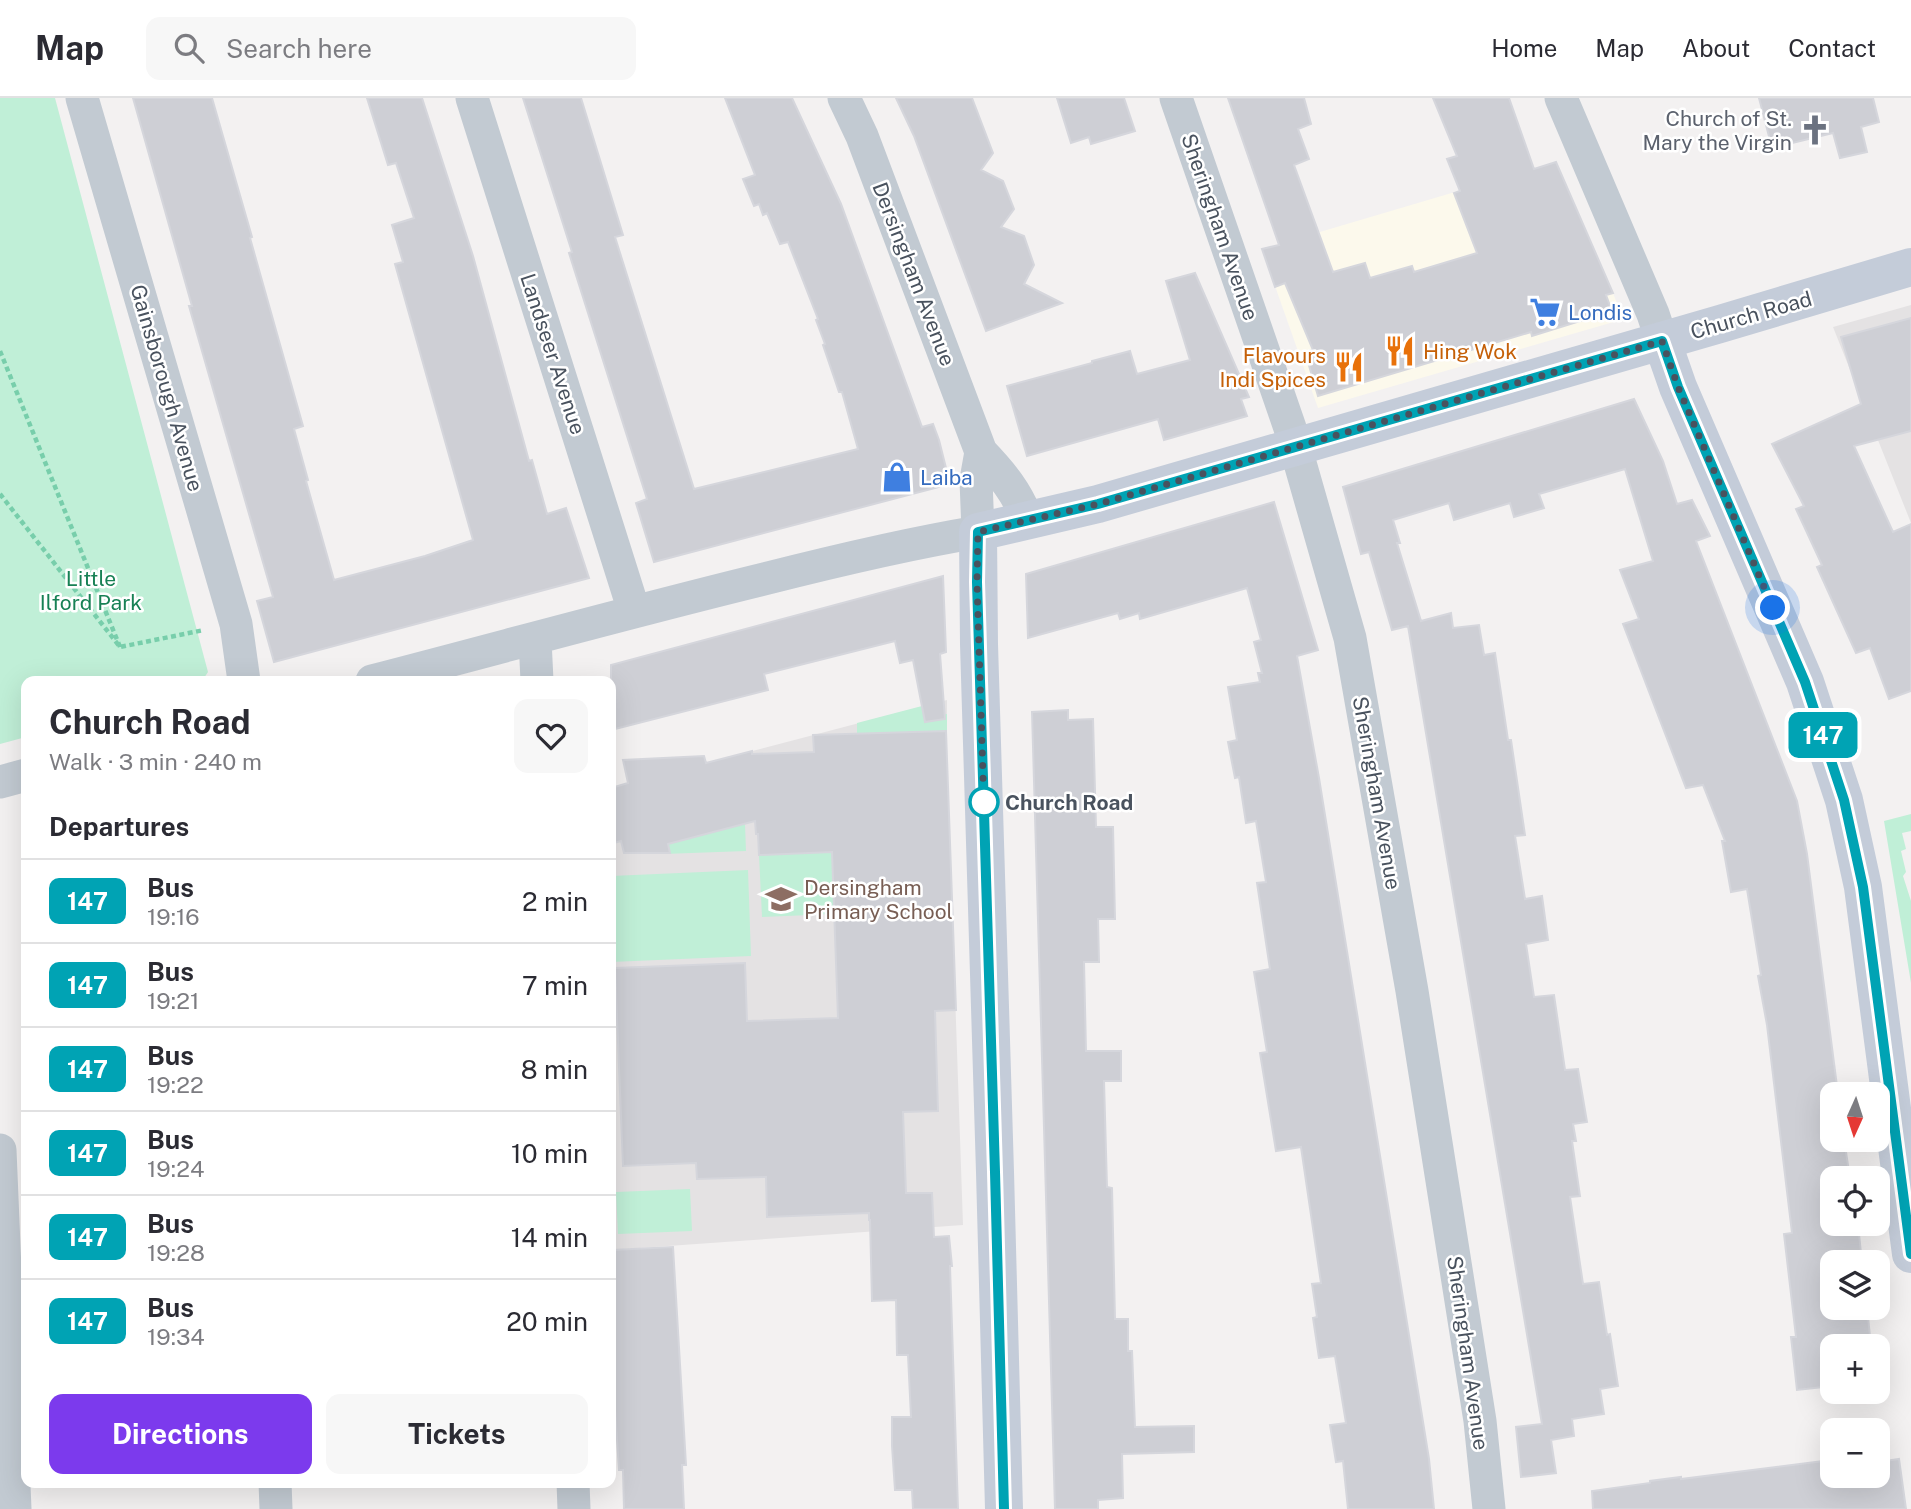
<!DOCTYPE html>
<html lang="en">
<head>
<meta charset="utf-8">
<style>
	body { margin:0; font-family:"Public Sans",sans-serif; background:#f7f7f7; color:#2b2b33; height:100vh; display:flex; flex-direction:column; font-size:26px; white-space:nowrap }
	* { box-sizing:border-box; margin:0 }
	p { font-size:23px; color:#7c7c81 }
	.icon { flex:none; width:38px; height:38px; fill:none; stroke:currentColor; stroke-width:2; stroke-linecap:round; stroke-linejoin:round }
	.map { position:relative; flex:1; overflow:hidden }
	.panel { position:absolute; left:21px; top:578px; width:595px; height:812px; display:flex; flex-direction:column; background:#fff; border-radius:14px; box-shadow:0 7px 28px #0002 }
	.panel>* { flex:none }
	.badge { padding:0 14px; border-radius:10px; font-size:24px; line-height:46px }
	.needle { width:46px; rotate:183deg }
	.controls { position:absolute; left:1820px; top:984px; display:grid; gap:14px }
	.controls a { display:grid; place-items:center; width:70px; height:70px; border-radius:14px; background:#fff; box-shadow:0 7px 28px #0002; font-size:35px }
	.you { position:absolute; width:35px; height:35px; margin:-18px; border:5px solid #fff; border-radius:50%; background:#1a73e8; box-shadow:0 0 0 10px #1a73e833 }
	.map>.badge { position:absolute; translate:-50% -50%; box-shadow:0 0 0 4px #fff }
	h2 { padding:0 28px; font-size:26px; line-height:63px }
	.round { display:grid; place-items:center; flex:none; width:74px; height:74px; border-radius:14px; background:#f7f7f7 }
	.summary { display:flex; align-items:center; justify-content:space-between; height:119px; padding:0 28px }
	h1 { font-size:33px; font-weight:700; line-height:52px }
	.primary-button { display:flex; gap:14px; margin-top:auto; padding:14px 28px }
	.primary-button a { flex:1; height:80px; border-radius:14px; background:#7c3aed; color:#fff; font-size:28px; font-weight:700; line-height:80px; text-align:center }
	.primary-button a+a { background:#f7f7f7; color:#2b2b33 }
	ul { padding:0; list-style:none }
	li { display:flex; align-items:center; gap:21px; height:84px; padding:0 28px; border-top:2px solid #e1e1e2 }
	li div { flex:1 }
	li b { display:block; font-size:26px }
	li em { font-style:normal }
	li .badge { min-width:77px; font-weight:700; text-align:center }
	header { display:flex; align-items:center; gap:42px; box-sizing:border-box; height:98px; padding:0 35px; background:#fff; border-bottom:2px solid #e1e1e2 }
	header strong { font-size:33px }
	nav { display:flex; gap:38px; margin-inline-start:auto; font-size:24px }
	.search { width:490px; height:63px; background:#f7f7f7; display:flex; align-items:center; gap:18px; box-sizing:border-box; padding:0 24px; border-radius:14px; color:#7c7c81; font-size:26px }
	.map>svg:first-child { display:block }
	.commercial { fill:#fcf9ec }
	.education { fill:#e4e2e3 }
	.green { fill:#c0efd7 }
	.building { fill:#cecfd5; stroke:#d5d6dc; stroke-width:2 }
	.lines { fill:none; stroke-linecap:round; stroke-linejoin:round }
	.path { stroke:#78ceab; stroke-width:4.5; stroke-dasharray:5 3.5; stroke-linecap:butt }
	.minor { stroke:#c2cad2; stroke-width:33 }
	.secondary { stroke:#c4ccd9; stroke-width:38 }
	.line-casing { stroke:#fff; stroke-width:16 }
	.line { stroke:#00a3b4; stroke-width:10 }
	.walk { stroke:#49525e; stroke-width:7; stroke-dasharray:0 12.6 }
	.stop-dot { fill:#fff; stroke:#00a3b4; stroke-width:3.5 }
	.labels { text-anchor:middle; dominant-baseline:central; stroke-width:5; stroke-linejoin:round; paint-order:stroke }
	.worship-label { font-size:21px; fill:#5b616d; stroke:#fff; text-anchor:end }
	.street-label { font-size:21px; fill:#49525e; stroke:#fff }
	.shop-label { font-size:21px; fill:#366cbe; stroke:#fff; text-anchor:start }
	.food-label { font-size:21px; fill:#c56008; stroke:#fff; text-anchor:start }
	.park-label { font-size:21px; fill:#188155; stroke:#fff }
	.stop-label { font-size:21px; font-weight:bold; fill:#49525e; stroke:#fff; text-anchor:start }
	.education-label { font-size:21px; fill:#785e54; stroke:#fff; text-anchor:start }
</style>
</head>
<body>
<header>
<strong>Map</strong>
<div class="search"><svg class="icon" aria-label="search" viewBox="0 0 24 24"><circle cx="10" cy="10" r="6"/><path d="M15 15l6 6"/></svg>Search here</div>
<nav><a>Home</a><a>Map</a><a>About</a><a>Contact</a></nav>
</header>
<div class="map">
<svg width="1911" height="1411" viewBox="0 0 1911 1411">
	<rect width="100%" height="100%" fill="#f3f1f1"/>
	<!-- commercial -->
	<path class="commercial" d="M 1556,64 L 1624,221 L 1318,310 L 1262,151 Z"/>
	<!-- education -->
	<path class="education" d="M 1911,207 L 1911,425 L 1833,229 Z
		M 947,602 L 947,663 L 963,1127 L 611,1152 L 611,690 Z"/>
	<!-- green -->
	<path class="green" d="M 0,0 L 55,0 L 208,574 L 202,583 L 26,583 L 26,639 L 0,646 Z
		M 922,608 L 925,621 L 947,616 L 947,663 L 932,664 L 931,633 L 857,636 L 857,625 Z
		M 1911,716 L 1911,733 L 1902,735 L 1906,751 L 1901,753 L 1906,774 L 1903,778 L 1911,803 L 1911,885 L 1884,723 Z
		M 745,726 L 746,753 L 664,756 L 664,753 L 669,752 L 668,746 Z
		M 832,754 L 835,816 L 762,819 L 759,757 Z
		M 748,772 L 751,858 L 611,864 L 611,778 Z
		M 690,1091 L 692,1133 L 618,1136 L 616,1094 Z"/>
	<!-- building -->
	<path class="building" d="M 133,0 L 212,0 L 252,139 L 250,140 L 303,328 L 294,331 L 308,382 L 306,383 L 334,482 L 425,458 L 473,442 L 395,166 L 403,164 L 392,127 L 414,120 L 396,65 L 388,67 L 367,0 L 422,0 L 473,158 L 529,363 L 532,362 L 547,416 L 566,410 L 589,480 L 274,564 L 257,503 L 273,499 L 189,208 L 192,208 Z
		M 523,0 L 581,0 L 623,137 L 615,139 L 694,391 L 858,351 L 842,294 L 839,294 L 823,247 L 825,246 L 816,222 L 818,221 L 788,144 L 780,146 L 767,115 L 763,117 L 759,106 L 754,108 L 743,81 L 755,77 L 725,0 L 792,0 L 841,106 L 922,329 L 933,326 L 939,342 L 950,386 L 654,464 L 636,405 L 647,401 L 569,155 L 572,154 Z
		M 896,0 L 972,0 L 993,55 L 981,72 L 1003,83 L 1014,111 L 1001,129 L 1024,138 L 1034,167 L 1024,186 L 1062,205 L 986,233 L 914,38 Z
		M 1057,0 L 1124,0 L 1135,33 L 1091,46 L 1089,39 L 1071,45 Z
		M 1228,0 L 1304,0 L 1311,26 L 1298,31 L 1309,61 L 1294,67 L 1333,174 L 1365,165 L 1370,180 L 1412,168 L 1414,174 L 1477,155 L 1454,95 L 1460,93 L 1447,61 L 1457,58 L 1433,0 L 1509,0 L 1534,71 L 1556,64 L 1613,195 L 1606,197 L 1612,213 L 1532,238 L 1531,234 L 1318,298 L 1305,254 L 1313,252 L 1285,185 L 1275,189 L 1262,151 L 1279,147 Z
		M 1759,0 L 1873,0 L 1879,24 L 1861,29 L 1867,54 L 1840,60 L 1833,35 L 1772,50 Z
		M 1195,175 L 1249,299 L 1241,301 L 1247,318 L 1164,342 L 1158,321 L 1027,358 L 1007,288 L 1092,265 L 1092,263 L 1130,253 L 1137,276 L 1190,262 L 1166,183 Z
		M 1911,220 L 1911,333 L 1854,348 L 1893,434 L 1911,426 L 1911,593 L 1889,601 L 1870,550 L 1856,555 L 1817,469 L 1822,467 L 1796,411 L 1804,408 L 1772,346 L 1861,306 L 1841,239 Z
		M 1634,301 L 1663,363 L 1677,406 L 1692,402 L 1710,438 L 1696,443 L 1797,703 L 1807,756 L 1838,996 L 1832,996 L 1832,1041 L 1844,1041 L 1850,1080 L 1832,1080 L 1832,1125 L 1856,1125 L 1856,1128 L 1858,1127 L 1862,1164 L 1832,1164 L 1832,1209 L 1867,1209 L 1871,1248 L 1832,1248 L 1832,1288 L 1797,1292 L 1791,1239 L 1796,1239 L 1784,1136 L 1792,1135 L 1767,927 L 1758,878 L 1761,877 L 1747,791 L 1731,794 L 1722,743 L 1725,743 L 1703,687 L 1686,690 L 1623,526 L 1639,521 L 1620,472 L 1653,463 L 1625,371 L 1539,396 L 1544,410 L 1514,419 L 1510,405 L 1454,422 L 1449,405 L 1393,422 L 1400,445 L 1397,445 L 1421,523 L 1451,515 L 1453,530 L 1479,527 L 1484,557 L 1495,555 L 1508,642 L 1511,642 L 1525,737 L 1515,738 L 1525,801 L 1542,798 L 1548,842 L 1526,846 L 1534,899 L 1554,897 L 1565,972 L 1578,971 L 1587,1024 L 1573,1026 L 1576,1043 L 1572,1043 L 1580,1098 L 1570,1099 L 1583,1186 L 1599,1184 L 1607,1237 L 1610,1236 L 1618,1288 L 1600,1291 L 1604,1316 L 1572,1321 L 1574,1338 L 1551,1342 L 1556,1375 L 1521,1379 L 1516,1329 L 1542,1326 L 1408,528 L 1392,532 L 1369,454 L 1361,456 L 1343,389 Z
		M 1274,404 L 1318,552 L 1297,558 L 1319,680 L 1429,1361 L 1434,1411 L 1348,1411 L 1343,1363 L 1336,1364 L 1330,1327 L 1346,1325 L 1335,1258 L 1319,1260 L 1313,1220 L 1317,1219 L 1312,1186 L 1321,1185 L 1301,1049 L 1276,1053 L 1260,955 L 1267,954 L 1254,874 L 1270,871 L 1257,785 L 1266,784 L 1256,723 L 1246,725 L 1239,679 L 1235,680 L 1228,644 L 1237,642 L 1228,589 L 1260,584 L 1258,575 L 1262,575 L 1254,544 L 1261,542 L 1247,490 L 1140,521 L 1139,515 L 1120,521 L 1118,515 L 1028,540 L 1026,476 Z
		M 943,478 L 946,554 L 940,556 L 945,621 L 925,624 L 913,562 L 900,565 L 895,543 L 764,576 L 768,592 L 615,631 L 611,614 L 611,567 Z
		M 1068,612 L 1068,622 L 1093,621 L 1096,729 L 1113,729 L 1115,821 L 1098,821 L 1099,864 L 1084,864 L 1086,953 L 1121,953 L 1121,983 L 1104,983 L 1107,1089 L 1112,1090 L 1115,1221 L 1128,1221 L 1128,1253 L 1132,1253 L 1135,1329 L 1194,1328 L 1194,1354 L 1122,1356 L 1123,1400 L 1098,1402 L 1098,1411 L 1055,1411 L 1032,614 Z
		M 946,633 L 956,912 L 935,913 L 938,1013 L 903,1014 L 906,1095 L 932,1095 L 934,1139 L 949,1138 L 952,1168 L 950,1168 L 958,1411 L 913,1411 L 912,1392 L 895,1392 L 892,1348 L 892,1319 L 911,1319 L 908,1257 L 897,1257 L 896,1202 L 872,1203 L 870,1122 L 869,1122 L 869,1115 L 767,1119 L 766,1079 L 697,1081 L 696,1065 L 623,1068 L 615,870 L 745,865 L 747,923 L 838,920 L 832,754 L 759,757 L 758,736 L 756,736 L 755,723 L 668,746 L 670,755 L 624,755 L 621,743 L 611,746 L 611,690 L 628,685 L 623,662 L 704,658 L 706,665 L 752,653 L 752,656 L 814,654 L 813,637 Z
		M 673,1149 L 686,1367 L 682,1367 L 684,1411 L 624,1411 L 623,1372 L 619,1372 L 615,1312 L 611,1228 L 611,1164 L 614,1164 L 613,1152 Z
		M 1899,1361 L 1906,1411 L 1593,1411 L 1592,1393 L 1650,1385 L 1650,1383 L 1681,1379 L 1681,1381 L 1832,1362 L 1832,1377 L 1878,1377 L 1878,1364 Z"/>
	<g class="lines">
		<!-- path -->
		<path class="path" d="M 0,253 L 120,549
			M 0,396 L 120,549 L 204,532"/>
		<!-- minor -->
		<path class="minor" d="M 82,0 L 236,526 L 244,583
			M 472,0 L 634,513
			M 844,0 L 862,38 L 981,354 C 1002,376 1017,394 1028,423
			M 1176,0 L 1290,330 L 1350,540 L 1412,893 L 1480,1323 L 1489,1411
			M 1561,0 L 1653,216 L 1662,243
			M 535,541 L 537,583
			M 372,583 C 503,549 633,513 764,481 C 835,463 906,446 978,434 L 976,382 L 981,354
			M 0,684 L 26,677
			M 0,1052 L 15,1411
			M 275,1384 L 276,1411
			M 573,1384 L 574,1411"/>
		<!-- secondary -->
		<path class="secondary" d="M 1662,243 L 1678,289 L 1805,584 L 1844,702 L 1863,789 L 1911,1156
			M 1004,1411 L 995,1074 L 979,546 L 978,434 L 1098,406 L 1720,226 L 1911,169"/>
	</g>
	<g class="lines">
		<!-- line casing -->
		<g class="line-casing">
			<path id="line" d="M 1004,1411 L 995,1074 L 977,484 L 978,434 L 1098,406 L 1662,243 L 1678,289 L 1805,584 L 1844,702 L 1863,789 L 1911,1156"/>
		</g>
		<!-- line -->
		<use href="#line" class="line"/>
		<!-- walk -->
		<path class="walk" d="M 984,704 L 984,711 L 977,484 L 978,434 L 1098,406 L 1662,243 L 1678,289 L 1773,510"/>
	</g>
	<!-- icons -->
	<defs>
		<g id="church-bare" transform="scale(2.415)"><path d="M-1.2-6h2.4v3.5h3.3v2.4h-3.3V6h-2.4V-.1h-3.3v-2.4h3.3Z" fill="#6b7280" stroke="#fff" stroke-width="2.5" paint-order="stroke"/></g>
		<g id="supermarket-bare" transform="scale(2.415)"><path d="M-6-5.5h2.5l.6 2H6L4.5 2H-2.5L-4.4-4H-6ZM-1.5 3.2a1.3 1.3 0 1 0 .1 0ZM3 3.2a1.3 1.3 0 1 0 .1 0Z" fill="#3f7fe0" stroke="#fff" stroke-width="2.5" paint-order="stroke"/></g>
		<g id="restaurant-bare" transform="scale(2.415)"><path d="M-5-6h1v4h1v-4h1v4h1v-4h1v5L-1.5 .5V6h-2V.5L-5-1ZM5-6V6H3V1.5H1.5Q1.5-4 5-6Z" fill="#e8710a" stroke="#fff" stroke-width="2.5" paint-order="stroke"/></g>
		<g id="shop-bare" transform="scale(2.415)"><path d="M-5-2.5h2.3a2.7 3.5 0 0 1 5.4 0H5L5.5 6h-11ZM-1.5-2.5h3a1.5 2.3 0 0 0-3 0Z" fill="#3f7fe0" stroke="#fff" stroke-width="2.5" paint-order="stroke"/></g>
		<g id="school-bare" transform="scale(2.415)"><path d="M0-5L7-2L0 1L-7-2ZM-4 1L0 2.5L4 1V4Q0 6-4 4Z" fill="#8d6e63" stroke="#fff" stroke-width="2.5" paint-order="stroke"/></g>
	</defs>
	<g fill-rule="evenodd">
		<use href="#church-bare" x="1815" y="32"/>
		<use href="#supermarket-bare" x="1545" y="214"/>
		<use href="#restaurant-bare" x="1400" y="253"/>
		<use href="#restaurant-bare" x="1349" y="269"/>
		<use href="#shop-bare" x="897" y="379"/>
		<use href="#school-bare" x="781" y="801"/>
	</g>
	<!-- markers -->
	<circle class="stop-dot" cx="984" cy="704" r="14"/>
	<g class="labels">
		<!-- worship labels -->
		<g class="worship-label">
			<text x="1792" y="20">Church of St.<tspan x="1792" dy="24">Mary the Virgin</tspan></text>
		</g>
		<!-- street labels -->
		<g class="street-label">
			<text transform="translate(1220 129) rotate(71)">Sheringham Avenue</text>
			<text transform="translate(914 176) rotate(69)">Dersingham Avenue</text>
			<text transform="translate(1751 217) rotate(-16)">Church Road</text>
			<text transform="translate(553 256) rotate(72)">Landseer Avenue</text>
			<text transform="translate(167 290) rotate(74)">Gainsborough Avenue</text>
			<text transform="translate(1377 695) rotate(80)">Sheringham Avenue</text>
			<text transform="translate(1468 1255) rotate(82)">Sheringham Avenue</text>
		</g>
		<!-- shop labels -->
		<g class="shop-label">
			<text x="1568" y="214">Londis</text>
			<text x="920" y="379">Laiba</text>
		</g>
		<!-- food labels -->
		<g class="food-label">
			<text x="1423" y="253">Hing Wok</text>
			<text x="1326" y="257" text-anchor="end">Flavours<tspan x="1326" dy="24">Indi Spices</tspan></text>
		</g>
		<!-- park labels -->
		<g class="park-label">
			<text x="91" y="480">Little<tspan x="91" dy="24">Ilford Park</tspan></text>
		</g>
		<!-- stop labels -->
		<g class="stop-label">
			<text x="1005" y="704">Church Road</text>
		</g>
		<!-- education labels -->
		<g class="education-label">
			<text x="804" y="789">Dersingham<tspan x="804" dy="24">Primary School</tspan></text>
		</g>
	</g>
</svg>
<div class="controls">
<a><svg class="needle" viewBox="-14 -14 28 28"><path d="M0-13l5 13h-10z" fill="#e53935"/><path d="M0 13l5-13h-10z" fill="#7c7c81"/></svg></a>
<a><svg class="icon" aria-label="locate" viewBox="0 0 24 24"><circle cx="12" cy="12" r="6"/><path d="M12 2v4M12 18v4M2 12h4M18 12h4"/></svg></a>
<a><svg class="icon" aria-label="layers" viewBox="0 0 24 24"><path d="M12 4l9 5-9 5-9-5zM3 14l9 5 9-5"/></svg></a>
<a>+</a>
<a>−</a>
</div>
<div class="you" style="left:1773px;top:510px"></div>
<b class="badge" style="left:1823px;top:637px;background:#00a3b4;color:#fff">147</b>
<section class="panel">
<div class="summary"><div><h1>Church Road</h1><p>Walk · 3 min · 240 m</p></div><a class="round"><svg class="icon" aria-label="heart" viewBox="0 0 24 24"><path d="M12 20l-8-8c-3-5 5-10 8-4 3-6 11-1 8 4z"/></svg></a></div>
<h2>Departures</h2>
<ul>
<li><span class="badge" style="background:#00a3b4;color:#fff">147</span><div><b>Bus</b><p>19:16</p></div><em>2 min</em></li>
<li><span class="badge" style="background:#00a3b4;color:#fff">147</span><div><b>Bus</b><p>19:21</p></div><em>7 min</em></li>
<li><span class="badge" style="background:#00a3b4;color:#fff">147</span><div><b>Bus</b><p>19:22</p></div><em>8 min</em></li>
<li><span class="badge" style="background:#00a3b4;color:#fff">147</span><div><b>Bus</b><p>19:24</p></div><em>10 min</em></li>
<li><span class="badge" style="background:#00a3b4;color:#fff">147</span><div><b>Bus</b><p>19:28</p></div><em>14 min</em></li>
<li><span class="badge" style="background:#00a3b4;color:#fff">147</span><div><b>Bus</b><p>19:34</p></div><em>20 min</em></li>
</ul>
<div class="primary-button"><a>Directions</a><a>Tickets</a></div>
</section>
</div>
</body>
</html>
